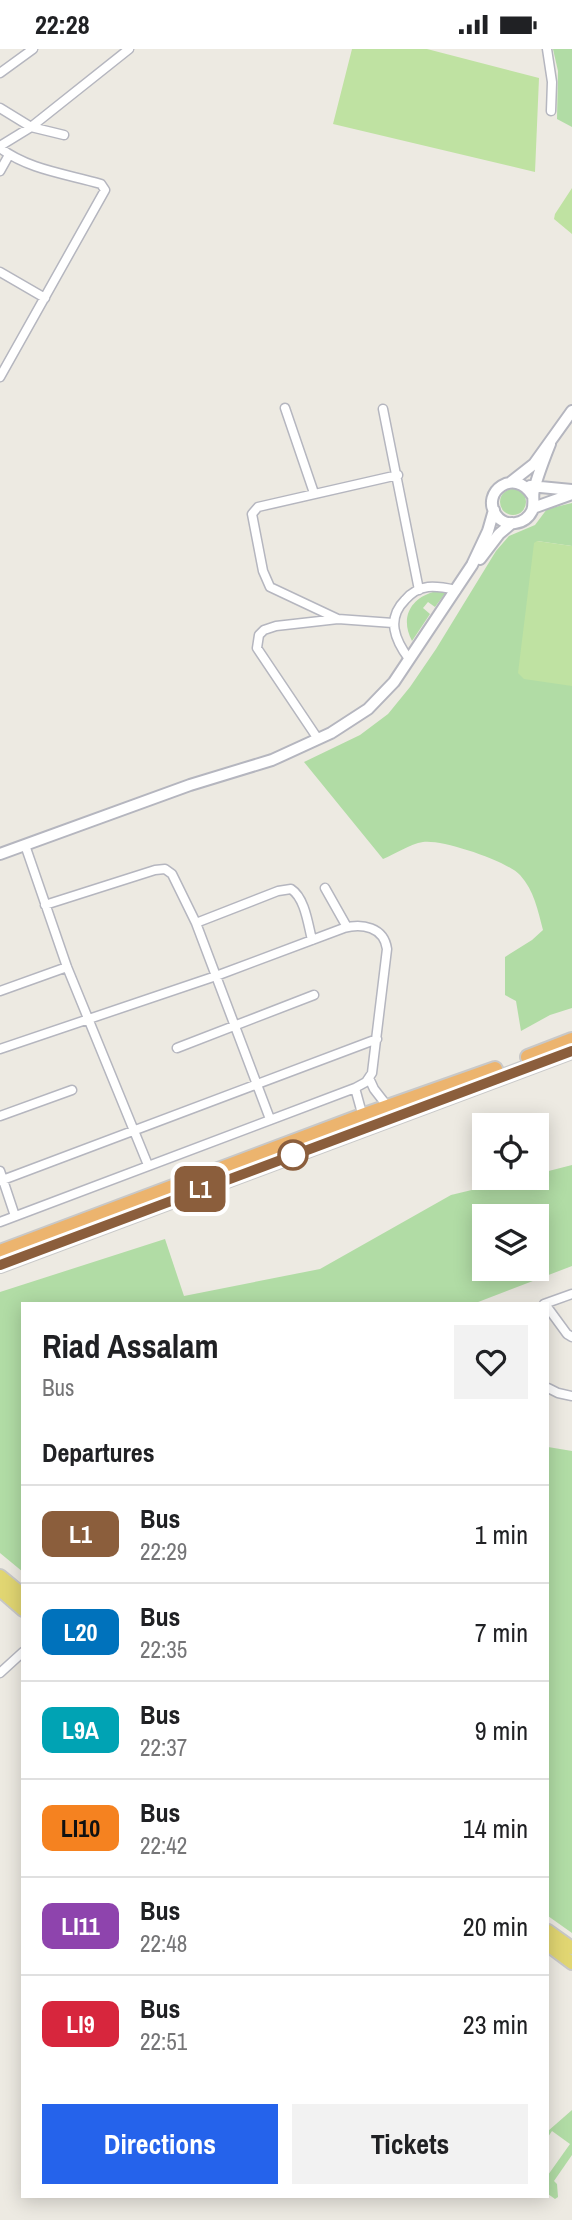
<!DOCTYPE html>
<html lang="en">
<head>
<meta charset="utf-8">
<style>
	body { margin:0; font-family:"Archivo Narrow",sans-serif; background:#f2f2f2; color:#202124; height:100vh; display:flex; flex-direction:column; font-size:26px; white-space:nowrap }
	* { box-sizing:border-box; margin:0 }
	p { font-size:23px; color:#757577 }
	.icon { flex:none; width:38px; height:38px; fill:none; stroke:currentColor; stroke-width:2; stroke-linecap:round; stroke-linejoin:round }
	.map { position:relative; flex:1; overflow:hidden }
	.drawer { position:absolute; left:21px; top:1253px; width:528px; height:896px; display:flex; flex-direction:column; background:#fff; border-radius:0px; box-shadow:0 4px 18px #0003 }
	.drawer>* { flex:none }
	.badge { padding:0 14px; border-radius:10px; font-size:24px; line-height:46px }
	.buttons { position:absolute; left:472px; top:1064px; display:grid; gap:14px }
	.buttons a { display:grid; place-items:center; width:77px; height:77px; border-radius:0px; background:#fff; box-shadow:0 4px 18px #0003; font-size:35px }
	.map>.badge { position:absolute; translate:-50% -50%; box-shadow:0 0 0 4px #fff }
	h2 { padding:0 21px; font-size:26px; line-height:63px }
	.round { display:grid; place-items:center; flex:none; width:74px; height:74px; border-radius:0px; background:#f2f2f2 }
	.overview { display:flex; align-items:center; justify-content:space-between; height:119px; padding:0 21px }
	h1 { font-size:33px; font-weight:800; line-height:52px }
	.action { display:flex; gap:14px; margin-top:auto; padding:14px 21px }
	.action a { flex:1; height:80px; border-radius:0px; background:#2563eb; color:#fff; font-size:28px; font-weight:800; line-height:80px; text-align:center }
	.action a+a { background:#f2f2f2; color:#202124 }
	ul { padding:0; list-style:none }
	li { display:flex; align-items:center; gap:21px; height:98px; padding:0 21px; border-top:2px solid #e0e0e0 }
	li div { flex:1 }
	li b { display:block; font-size:26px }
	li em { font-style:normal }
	li .badge { min-width:77px; font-weight:700; text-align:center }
	.status { display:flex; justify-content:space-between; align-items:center; height:49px; padding:0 35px; background:#fff; direction:ltr }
	.status svg { height:19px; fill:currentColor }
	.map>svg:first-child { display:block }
	.green { fill:#b1dca5; fill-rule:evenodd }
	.pitch { fill:#bfe2a2 }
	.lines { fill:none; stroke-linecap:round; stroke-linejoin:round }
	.street-casing { stroke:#b5b6bf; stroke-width:11 }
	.secondary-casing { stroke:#b5b6bf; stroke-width:14 }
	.primary-casing { stroke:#c8c8c8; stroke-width:16 }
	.highway-casing { stroke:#c8c8c8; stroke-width:18 }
	.street { stroke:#fff; stroke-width:8 }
	.secondary { stroke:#fff; stroke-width:10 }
	.primary { stroke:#e1d672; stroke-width:12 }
	.highway { stroke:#ecb46e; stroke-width:14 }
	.line-casing { stroke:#fff; stroke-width:16 }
	.line { stroke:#8b5e3c; stroke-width:10 }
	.stop-dot { fill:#fff; stroke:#8b5e3c; stroke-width:3.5 }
</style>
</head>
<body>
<div class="status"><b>22:28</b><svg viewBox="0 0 49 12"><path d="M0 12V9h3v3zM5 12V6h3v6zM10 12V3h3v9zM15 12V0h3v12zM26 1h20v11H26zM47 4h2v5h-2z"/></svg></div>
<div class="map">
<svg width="572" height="2171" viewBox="0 0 572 2171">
	<rect width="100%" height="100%" fill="#edeae2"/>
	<!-- green -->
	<path class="green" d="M 553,0 L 572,0 L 572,78 L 557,70 L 558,22 Z
		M500 453a13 13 0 1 1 26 0a13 13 0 1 1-26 0Z
		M 572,454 L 572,497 L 537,492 L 572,637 L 572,959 L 550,966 L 521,982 L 516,952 L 505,946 L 505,908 L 532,891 L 543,881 C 538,862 534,841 520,826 C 507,812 442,790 423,793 C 410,795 395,805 383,810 L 304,713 L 360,686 L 388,665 L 410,638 L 436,600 L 496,502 L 509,487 L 535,476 L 547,460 Z
		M 433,543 L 446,543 L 435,558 L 428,553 L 423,559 L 430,565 L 412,592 C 400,569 410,550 433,543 Z
		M 572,1116 L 572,1217 L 473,1255 L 23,1255 L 23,1523 L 0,1504 L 0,1243 L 165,1190 L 184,1247 L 320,1220 L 451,1146 L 521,1129 L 537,1129 L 537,1125 ZM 485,1167 L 537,1167 L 537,1220 L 485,1220 Z
		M 548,1398 L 572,1402 L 572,1884 L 548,1867 Z
		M 572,2061 L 572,2106 L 554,2132 L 557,2135 L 558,2148 L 555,2150 L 548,2145 L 548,2126 L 570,2095 L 552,2082 L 548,2088 L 548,2082 Z"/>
	<!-- pitch -->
	<path class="pitch" d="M 352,0 L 427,0 L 539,29 L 535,123 L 333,75 Z
		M 572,139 L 572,185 L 554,170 L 555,165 Z
		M 537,492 L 572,497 L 572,637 L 524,630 L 518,624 L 534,494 Z"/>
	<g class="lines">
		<!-- street casing -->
		<g class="street-casing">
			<path id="street" d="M 547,0 L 552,33 L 551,62
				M 0,24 L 33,0
				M 0,59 L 31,78 L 64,86
				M 0,97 L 31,78 L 129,0
				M 0,99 C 29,121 67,125 101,135 L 105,141 L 0,328
				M 0,122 L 9,106
				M 0,223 L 45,249
				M 285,359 L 314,444
				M 383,360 L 419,541
				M 338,570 L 270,538 L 263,522 L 252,465 L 258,458 L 398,426
				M 409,610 C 395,591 386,570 405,551 C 411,544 419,539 428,538 C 437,537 447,539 456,541
				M 318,690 L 257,599 L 259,586 L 264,581 L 276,577 L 338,570 L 393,574
				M 25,796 L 67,918 L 148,1116
				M 325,839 L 347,878
				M 45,856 L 155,821 L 165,820 L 172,825 L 196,874
				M 0,942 L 67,918
				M 177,999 L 314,946
				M 0,1000 L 216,927 L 344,879 C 362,874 384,878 387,900 L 372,1024 L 366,1033 L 355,1039 L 363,1068
				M 369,1029 L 374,1040 L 388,1058
				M 0,1067 L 72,1041
				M 270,1070 L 196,874 L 278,842 L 291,840 C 305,849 308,875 312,891
				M 0,1122 L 15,1167
				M 0,1132 L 377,990
				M 0,1173 L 355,1039
				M 544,1255 L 572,1245
				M 548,1259 L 567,1285 L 572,1288
				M 548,1339 L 558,1344 L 572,1347
				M 0,1624 L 23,1603"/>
		</g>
		<!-- secondary casing -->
		<g class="secondary-casing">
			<path id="secondary" d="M 511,433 L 534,415 L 572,362
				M 530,437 L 572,441
				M 532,446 C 515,418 480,443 496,466 C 505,479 525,476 532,462 C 535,455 532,448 534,441 C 538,425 544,410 550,395
				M 533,459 L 572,445
				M 480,510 L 499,485 L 512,474
				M 0,805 L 190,736 L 272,711 L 331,684 L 368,660 L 394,633 L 472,516 L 488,482 L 494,461"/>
		</g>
		<!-- primary casing -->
		<g class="primary-casing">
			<path id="primary" d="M 0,1527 L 23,1546
				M 0,1541 L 23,1561
				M 548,1882 L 572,1899
				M 548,1896 L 572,1914"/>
		</g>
		<!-- highway casing -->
		<g class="highway-casing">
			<path id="highway" d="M 528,1008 L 572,991
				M 0,1203 L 362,1067 L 495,1020
				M 0,1216 L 572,1002"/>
		</g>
		<!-- street -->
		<use href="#street" class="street"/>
		<!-- secondary -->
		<use href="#secondary" class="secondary"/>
		<!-- primary -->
		<use href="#primary" class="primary"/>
		<!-- highway -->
		<use href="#highway" class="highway"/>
	</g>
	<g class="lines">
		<!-- line casing -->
		<g class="line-casing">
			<path id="line" d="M 0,1216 L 572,1002"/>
		</g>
		<!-- line -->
		<use href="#line" class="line"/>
	</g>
	<!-- markers -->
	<circle class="stop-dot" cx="293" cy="1106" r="14"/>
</svg>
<div class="buttons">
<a><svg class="icon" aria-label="locate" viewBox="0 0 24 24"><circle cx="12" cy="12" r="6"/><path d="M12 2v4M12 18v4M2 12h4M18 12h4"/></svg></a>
<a><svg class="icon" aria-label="layers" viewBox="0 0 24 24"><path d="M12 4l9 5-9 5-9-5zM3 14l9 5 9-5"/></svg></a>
</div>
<b class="badge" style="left:200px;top:1140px;background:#8b5e3c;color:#fff">L1</b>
<section class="drawer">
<div class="overview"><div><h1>Riad Assalam</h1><p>Bus</p></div><a class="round"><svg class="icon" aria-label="heart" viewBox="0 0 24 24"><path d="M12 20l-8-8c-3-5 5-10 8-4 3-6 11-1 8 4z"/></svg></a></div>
<h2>Departures</h2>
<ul>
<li><span class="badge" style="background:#8b5e3c;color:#fff">L1</span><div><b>Bus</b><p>22:29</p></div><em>1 min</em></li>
<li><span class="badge" style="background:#0072bc;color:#fff">L20</span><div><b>Bus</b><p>22:35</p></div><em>7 min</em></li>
<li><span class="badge" style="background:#00a3b4;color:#fff">L9A</span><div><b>Bus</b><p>22:37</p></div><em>9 min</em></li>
<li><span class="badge" style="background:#f58220;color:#111">LI10</span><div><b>Bus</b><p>22:42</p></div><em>14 min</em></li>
<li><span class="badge" style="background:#8e44ad;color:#fff">LI11</span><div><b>Bus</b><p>22:48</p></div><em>20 min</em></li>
<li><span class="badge" style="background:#d7263d;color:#fff">LI9</span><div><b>Bus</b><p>22:51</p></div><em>23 min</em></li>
</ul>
<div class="action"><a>Directions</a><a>Tickets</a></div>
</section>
</div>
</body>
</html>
